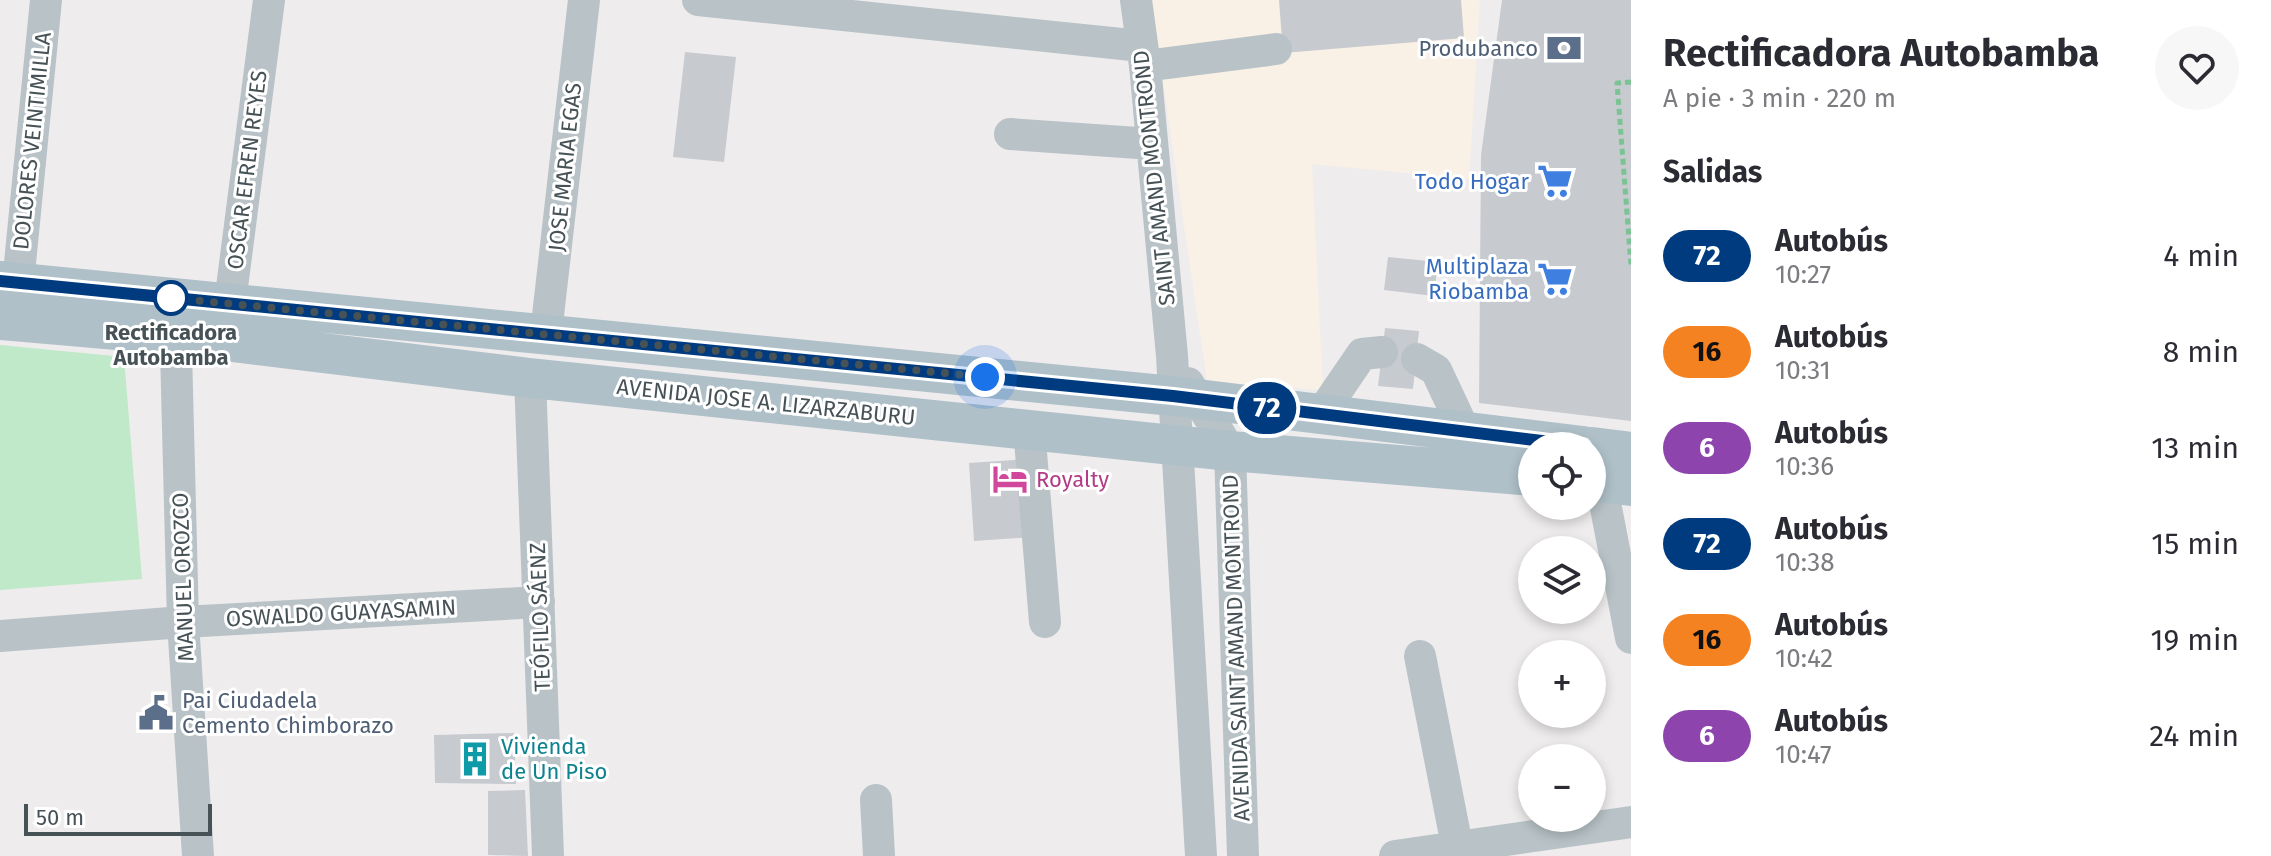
<!DOCTYPE html>
<html lang="es">
<head>
<meta charset="utf-8">
<style>
	body { margin:0; font-family:"Fira Sans",sans-serif; background:#f7f7f7; color:#2b2b33; height:100vh; display:flex; flex-direction:column; font-size:30px; white-space:nowrap }
	* { box-sizing:border-box; margin:0 }
	p { font-size:26px; color:#7c7c81 }
	.icon { flex:none; width:44px; height:44px; fill:none; stroke:currentColor; stroke-width:2; stroke-linecap:round; stroke-linejoin:round }
	.map { position:relative; flex:1; overflow:hidden }
	.panel { display:flex; flex-direction:column; background:#fff; width:640px }
	.panel>* { flex:none }
	.badge { padding:0 16px; border-radius:26px; font-size:28px; line-height:52px }
	.fabs { position:absolute; left:1518px; top:432px; display:grid; gap:16px }
	.fabs a { display:grid; place-items:center; width:88px; height:88px; border-radius:50%; background:#fff; box-shadow:0 4px 12px #0003; font-size:40px }
	.scale { position:absolute; left:24px; bottom:20px; width:188px; box-sizing:border-box; padding-left:8px; border:4px solid #475257; border-top:0; font-size:22px; line-height:28px; white-space:nowrap; color:#475257; -webkit-text-stroke:6px #fff; paint-order:stroke }
	.you { position:absolute; width:40px; height:40px; margin:-20px; border:6px solid #fff; border-radius:50%; background:#1a73e8; box-shadow:0 0 0 12px #1a73e833 }
	.map>.badge { position:absolute; translate:-50% -50%; box-shadow:0 0 0 4px #fff }
	h2 { padding:0 32px; font-size:30px; line-height:72px }
	.round { display:grid; place-items:center; flex:none; width:84px; height:84px; border-radius:42px; background:#f7f7f7 }
	.overview { display:flex; align-items:center; justify-content:space-between; height:136px; padding:0 32px }
	h1 { font-size:38px; font-weight:700; line-height:60px }
	ul { padding:0; list-style:none }
	li { display:flex; align-items:center; gap:24px; height:96px; padding:0 32px }
	li div { flex:1 }
	li b { display:block; font-size:30px }
	li em { font-style:normal }
	li .badge { min-width:88px; font-weight:700; text-align:center }
	main { display:flex; flex:1; min-height:0 }
	.map>svg:first-child { display:block }
	.commercial { fill:#f9f0e6 }
	.green { fill:#bfe9c8 }
	.building { fill:#c7cacf }
	.lines { fill:none; stroke-linecap:round; stroke-linejoin:round }
	.path { stroke:#7bc393; stroke-width:5; stroke-dasharray:6 4; stroke-linecap:butt }
	.minor { stroke:#b9c3c7; stroke-width:32 }
	.major { stroke:#afc0c9; stroke-width:40 }
	.line-casing { stroke:#fff; stroke-width:18 }
	.line { stroke:#003b80; stroke-width:12 }
	.walk { stroke:#475257; stroke-width:8; stroke-dasharray:0 14.4 }
	.stop-dot { fill:#fff; stroke:#003b80; stroke-width:4 }
	.labels { text-anchor:middle; dominant-baseline:central; stroke-width:6; stroke-linejoin:round; paint-order:stroke }
	.service-label { font-size:22px; fill:#4e5e75; stroke:#fff; text-anchor:end }
	.street-label { font-size:22px; fill:#475257; stroke:#fff }
	.shop-label { font-size:22px; fill:#366cbe; stroke:#fff; text-anchor:end }
	.stop-label { font-size:22px; font-weight:bold; fill:#475257; stroke:#fff }
	.hotel-label { font-size:22px; fill:#b23c85; stroke:#fff; text-anchor:start }
	.culture-label { font-size:22px; fill:#0d838f; stroke:#fff; text-anchor:start }
</style>
</head>
<body>
<main>
<div class="map">
<svg width="1631" height="856" viewBox="0 0 1631 856">
	<rect width="100%" height="100%" fill="#efeced"/>
	<!-- commercial -->
	<path class="commercial" d="M 1151,0 L 1480,0 L 1469,179 L 1312,164 L 1323,390 L 1207,382 Z"/>
	<!-- green -->
	<path class="green" d="M 0,345 L 124,357 L 142,579 L 0,590 Z"/>
	<!-- building -->
	<path class="building" d="M 1279,0 L 1461,0 L 1464,38 L 1283,53 Z
		M 1502,0 L 1631,0 L 1631,421 L 1479,403 L 1481,155 Z
		M 685,52 L 736,57 L 724,162 L 673,157 Z
		M 1388,257 L 1438,262 L 1434,296 L 1384,290 Z
		M 1385,328 L 1419,331 L 1413,389 L 1378,386 Z
		M 1029,459 L 1034,537 L 974,541 L 969,463 Z
		M 514,733 L 516,784 L 435,783 L 434,735 Z
		M 525,790 L 528,856 L 488,855 L 488,791 Z"/>
	<g class="lines">
		<!-- path -->
		<path class="path" d="M 1631,82 L 1617,83 L 1631,265"/>
		<!-- minor -->
		<path class="minor" d="M 698,0 L 1141,46
			M 1136,0 L 1145,66 L 1172,356 L 1201,856
			M 1145,66 L 1276,49
			M 1010,134 L 1152,144
			M 18,283 L 46,0
			M 175,312 L 183,622 L 198,856
			M 227,326 L 269,0
			M 546,333 L 584,0
			M 1417,359 L 1436,370 L 1465,432
			M 530,378 L 548,856
			M 1188,383 L 1230,451 L 1243,856
			M 1321,414 L 1362,354 L 1382,352
			M 1029,428 L 1045,622
			M 1601,482 L 1631,638
			M 0,636 L 183,622 L 539,602
			M 1420,656 L 1459,856
			M 876,800 L 879,856
			M 1395,856 L 1631,822"/>
		<!-- major -->
		<path class="major" d="M 0,281 L 1173,396 L 1583,446
			M 0,320 L 175,335 L 530,378 L 1230,451 L 1532,476
			M 1592,447 L 1631,452
			M 1592,481 L 1631,486"/>
	</g>
	<g class="lines">
		<!-- line casing -->
		<g class="line-casing">
			<path id="line" d="M 0,281 L 1173,396 L 1583,446"/>
		</g>
		<!-- line -->
		<use href="#line" class="line"/>
		<!-- walk -->
		<path class="walk" d="M 171,298 L 985,377"/>
	</g>
	<!-- icons -->
	<defs>
		<g id="bank-bare" transform="scale(2.76)"><path d="M-6-4H6V4H-6ZM0-2.3a2.3 2.3 0 1 0 0 4.6a2.3 2.3 0 1 0 0-4.6Z" fill="#5c6f8a" stroke="#fff" stroke-width="2.5" paint-order="stroke"/></g>
		<g id="supermarket-bare" transform="scale(2.76)"><path d="M-6-5.5h2.5l.6 2H6L4.5 2H-2.5L-4.4-4H-6ZM-1.5 3.2a1.3 1.3 0 1 0 .1 0ZM3 3.2a1.3 1.3 0 1 0 .1 0Z" fill="#3f7fe0" stroke="#fff" stroke-width="2.5" paint-order="stroke"/></g>
		<g id="hotel-bare" transform="scale(2.76)"><path d="M-6-4.5h1.5V1H6V5H4.5V3h-9V5H-6ZM-4 0a1.8 1.8 0 1 1 3.6 0ZM.5 0V-2.5h3Q6-2.5 6 0Z" fill="#d1479c" stroke="#fff" stroke-width="2.5" paint-order="stroke"/></g>
		<g id="civic-bare" transform="scale(2.76)"><path d="M-.6-6.5H3V-4.5H.6V-3L4-1V1h2V6H-6V1h2V-1L-.6-3ZM-1.2 2.5V6h2.4V2.5Z" fill="#5c6f8a" stroke="#fff" stroke-width="2.5" paint-order="stroke"/></g>
		<g id="building-bare" transform="scale(2.76)"><path d="M-4-6H4V6H1V3H-1V6H-4ZM-2.5-4.3h1.7v1.8h-1.7ZM.8-4.3h1.7v1.8H.8ZM-2.5-1h1.7V.8h-1.7ZM.8-1h1.7V.8H.8Z" fill="#0f9aa8" stroke="#fff" stroke-width="2.5" paint-order="stroke"/></g>
	</defs>
	<g fill-rule="evenodd">
		<use href="#bank-bare" x="1564" y="48"/>
		<use href="#supermarket-bare" x="1555" y="181"/>
		<use href="#supermarket-bare" x="1555" y="279"/>
		<use href="#hotel-bare" x="1010" y="479"/>
		<use href="#civic-bare" x="156" y="713"/>
		<use href="#building-bare" x="475" y="759"/>
	</g>
	<!-- markers -->
	<circle class="stop-dot" cx="171" cy="298" r="16"/>
	<g class="labels">
		<!-- service labels -->
		<g class="service-label">
			<text x="1538" y="48">Produbanco</text>
			<text x="182" y="700" text-anchor="start">Pai Ciudadela<tspan x="182" dy="25">Cemento Chimborazo</tspan></text>
		</g>
		<!-- street labels -->
		<g class="street-label">
			<text transform="translate(32 141) rotate(-84)">DOLORES VEINTIMILLA</text>
			<text transform="translate(565 167) rotate(-84)">JOSE MARIA EGAS</text>
			<text transform="translate(247 170) rotate(-83)">OSCAR EFREN REYES</text>
			<text transform="translate(1154 178) rotate(-96)">SAINT AMAND MONTROND</text>
			<text transform="translate(766 402) rotate(6)">AVENIDA JOSE A. LIZARZABURU</text>
			<text transform="translate(183 577) rotate(-92)">MANUEL OROZCO</text>
			<text transform="translate(341 613) rotate(-3)">OSWALDO GUAYASAMIN</text>
			<text transform="translate(540 617) rotate(-92)">TEÓFILO SÁENZ</text>
			<text transform="translate(1236 648) rotate(-92)">AVENIDA SAINT AMAND MONTROND</text>
		</g>
		<!-- shop labels -->
		<g class="shop-label">
			<text x="1529" y="181">Todo Hogar</text>
			<text x="1529" y="266">Multiplaza<tspan x="1529" dy="25">Riobamba</tspan></text>
		</g>
		<!-- stop labels -->
		<g class="stop-label">
			<text x="171" y="332">Rectificadora<tspan x="171" dy="25">Autobamba</tspan></text>
		</g>
		<!-- hotel labels -->
		<g class="hotel-label">
			<text x="1036" y="479">Royalty</text>
		</g>
		<!-- culture labels -->
		<g class="culture-label">
			<text x="501" y="746">Vivienda<tspan x="501" dy="25">de Un Piso</tspan></text>
		</g>
	</g>
</svg>
<div class="fabs">
<a><svg class="icon" aria-label="locate" viewBox="0 0 24 24"><circle cx="12" cy="12" r="6"/><path d="M12 2v4M12 18v4M2 12h4M18 12h4"/></svg></a>
<a><svg class="icon" aria-label="layers" viewBox="0 0 24 24"><path d="M12 4l9 5-9 5-9-5zM3 14l9 5 9-5"/></svg></a>
<a>+</a>
<a>−</a>
</div>
<div class="scale">50 m</div>
<div class="you" style="left:985px;top:377px"></div>
<b class="badge" style="left:1267px;top:408px;background:#003b80;color:#fff">72</b>
</div>
<section class="panel">
<div class="overview"><div><h1>Rectificadora Autobamba</h1><p>A pie · 3 min · 220 m</p></div><a class="round"><svg class="icon" aria-label="heart" viewBox="0 0 24 24"><path d="M12 20l-8-8c-3-5 5-10 8-4 3-6 11-1 8 4z"/></svg></a></div>
<h2>Salidas</h2>
<ul>
<li><span class="badge" style="background:#003b80;color:#fff">72</span><div><b>Autobús</b><p>10:27</p></div><em>4 min</em></li>
<li><span class="badge" style="background:#f58220;color:#111">16</span><div><b>Autobús</b><p>10:31</p></div><em>8 min</em></li>
<li><span class="badge" style="background:#8e44ad;color:#fff">6</span><div><b>Autobús</b><p>10:36</p></div><em>13 min</em></li>
<li><span class="badge" style="background:#003b80;color:#fff">72</span><div><b>Autobús</b><p>10:38</p></div><em>15 min</em></li>
<li><span class="badge" style="background:#f58220;color:#111">16</span><div><b>Autobús</b><p>10:42</p></div><em>19 min</em></li>
<li><span class="badge" style="background:#8e44ad;color:#fff">6</span><div><b>Autobús</b><p>10:47</p></div><em>24 min</em></li>
</ul>
</section>
</main>
</body>
</html>
